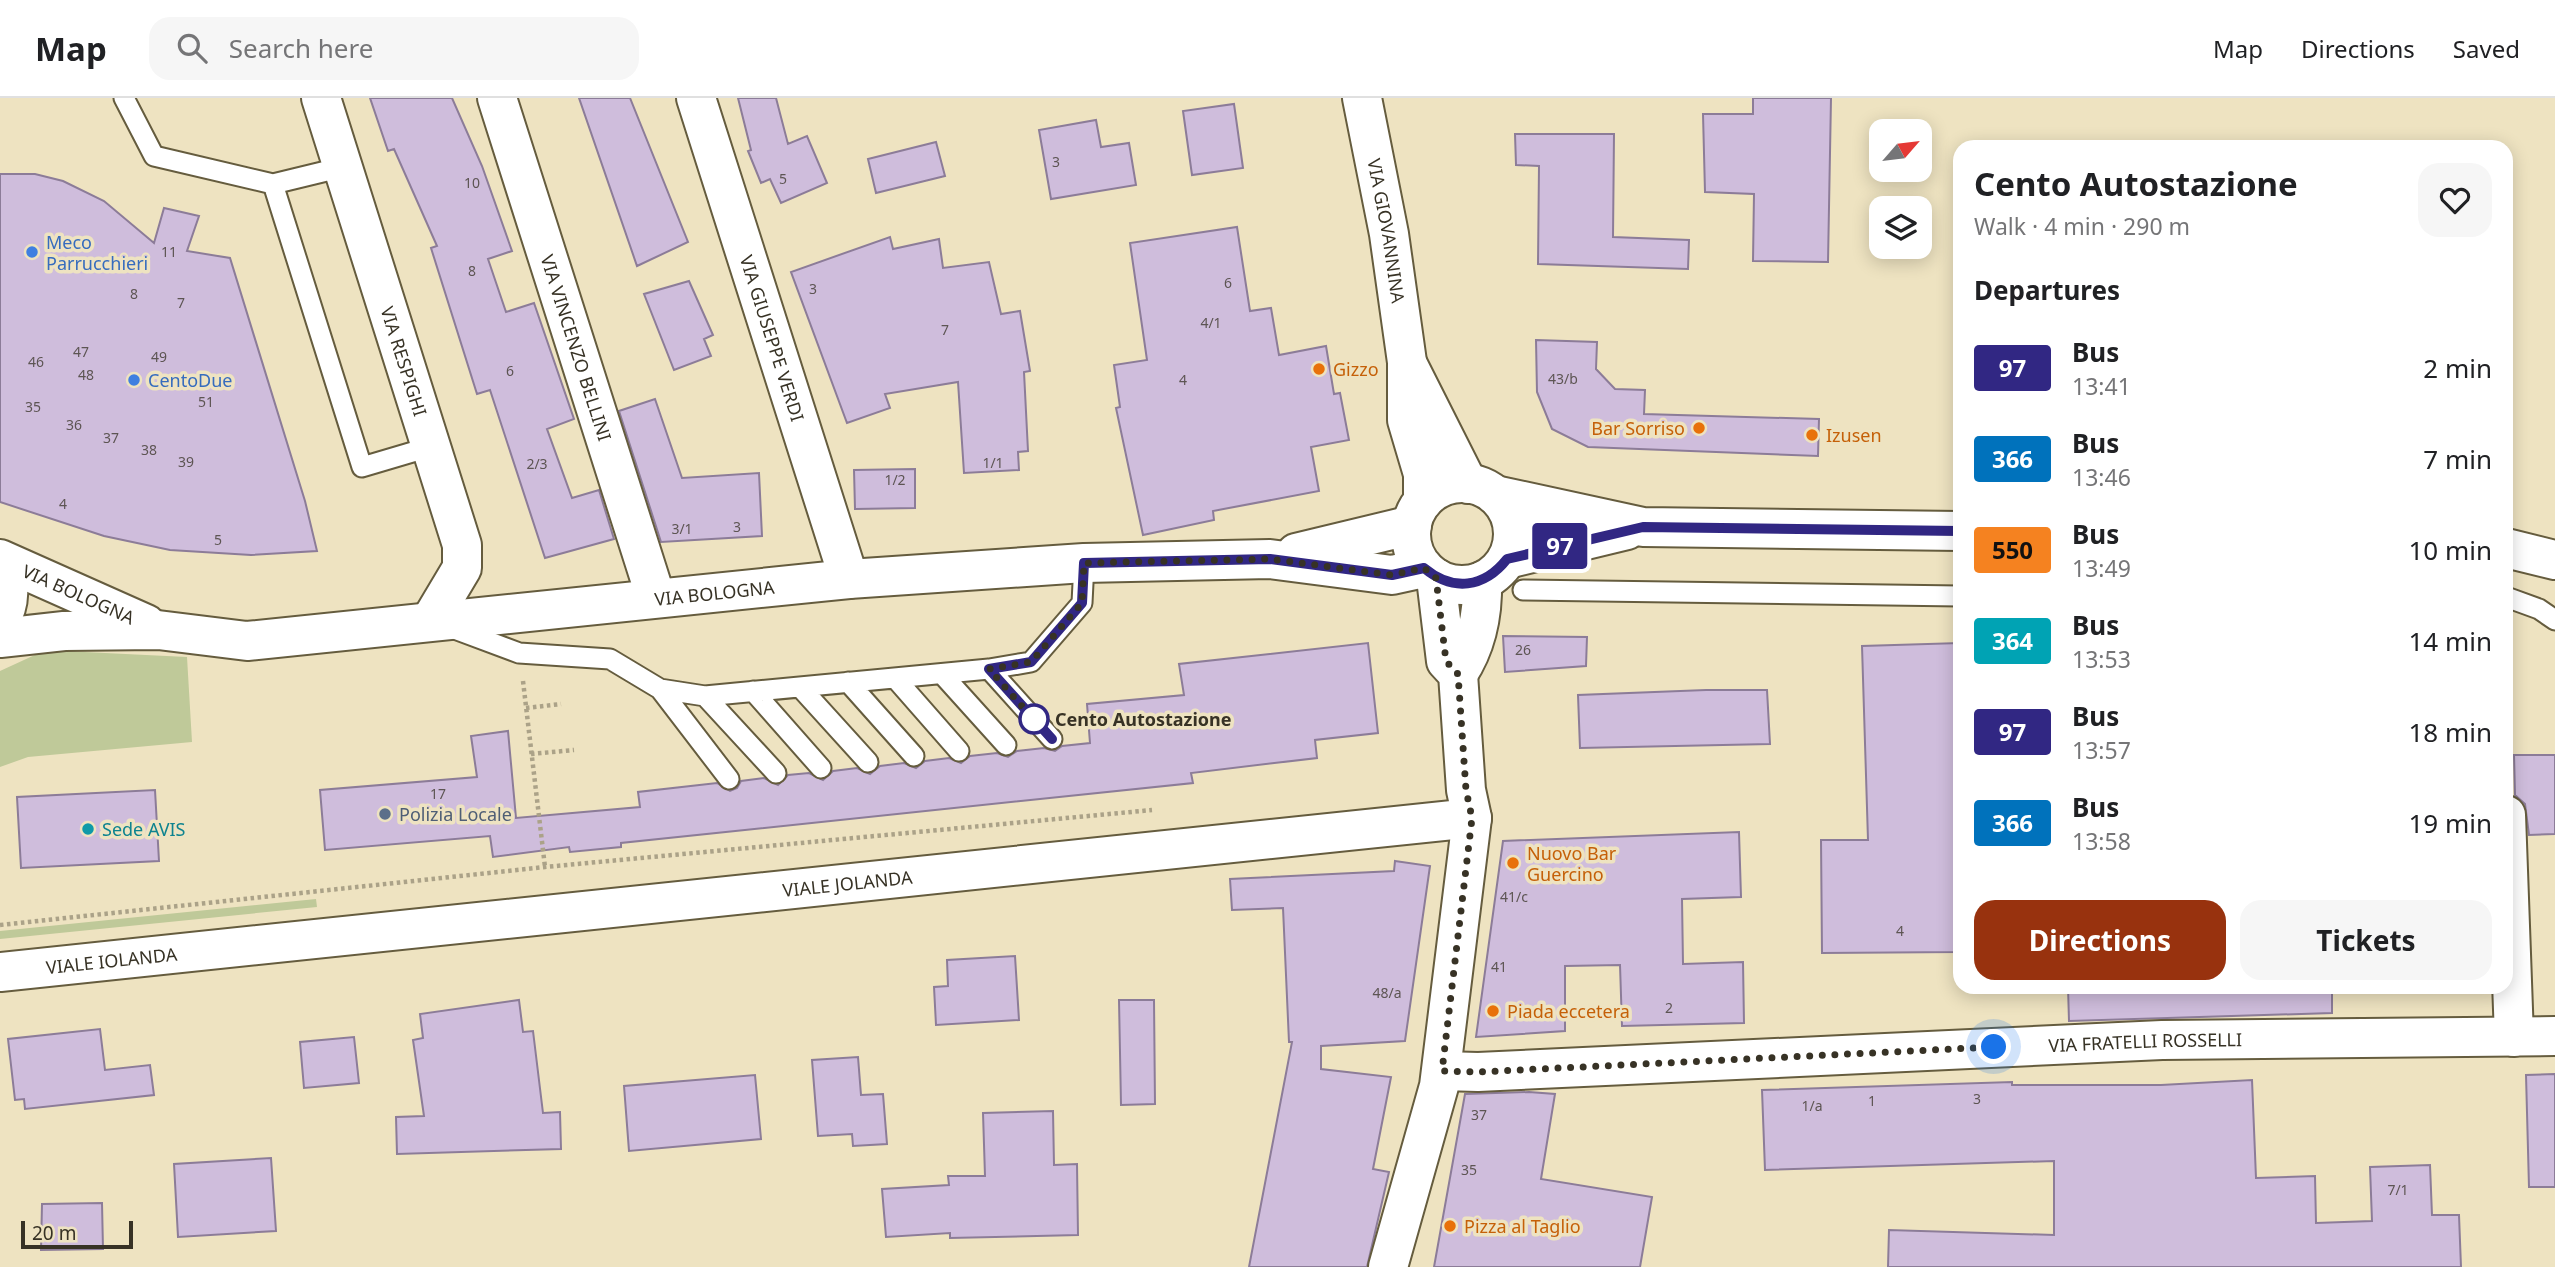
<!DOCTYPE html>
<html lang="en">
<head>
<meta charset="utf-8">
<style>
	body { margin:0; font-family:"Noto Sans",sans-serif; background:#f6f6f6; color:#202124; height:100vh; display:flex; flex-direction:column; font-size:26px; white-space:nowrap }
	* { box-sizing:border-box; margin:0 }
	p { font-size:23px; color:#757577 }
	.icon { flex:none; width:38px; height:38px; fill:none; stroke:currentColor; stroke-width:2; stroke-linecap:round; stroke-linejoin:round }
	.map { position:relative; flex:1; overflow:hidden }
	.drawer { position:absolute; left:1953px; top:42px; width:560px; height:854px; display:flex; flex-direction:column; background:#fff; border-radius:21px; box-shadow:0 4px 18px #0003 }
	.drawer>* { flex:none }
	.badge { padding:0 14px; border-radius:5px; font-size:24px; line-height:46px }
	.needle { width:46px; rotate:62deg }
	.buttons { position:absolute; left:1869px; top:21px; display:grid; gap:14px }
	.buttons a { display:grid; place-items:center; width:63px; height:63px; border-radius:14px; background:#fff; box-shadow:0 4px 18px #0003; font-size:35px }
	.scale { position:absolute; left:21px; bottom:18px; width:112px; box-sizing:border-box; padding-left:7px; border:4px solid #373225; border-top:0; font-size:19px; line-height:24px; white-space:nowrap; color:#373225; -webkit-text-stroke:5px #eee3c1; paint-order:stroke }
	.you { position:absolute; width:35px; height:35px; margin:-18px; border:5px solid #fff; border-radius:50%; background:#1a73e8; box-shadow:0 0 0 10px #1a73e833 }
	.map>.badge { position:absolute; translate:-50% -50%; box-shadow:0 0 0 4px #fff }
	h2 { padding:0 21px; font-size:26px; line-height:63px }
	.round { display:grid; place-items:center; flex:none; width:74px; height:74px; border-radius:21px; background:#f6f6f6 }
	.head { display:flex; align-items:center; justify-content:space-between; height:119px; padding:0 21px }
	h1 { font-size:33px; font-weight:700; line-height:52px }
	.button { display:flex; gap:14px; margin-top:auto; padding:14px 21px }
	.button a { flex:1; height:80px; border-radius:21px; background:#98320e; color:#fff; font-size:28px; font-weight:700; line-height:80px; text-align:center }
	.button a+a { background:#f6f6f6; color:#202124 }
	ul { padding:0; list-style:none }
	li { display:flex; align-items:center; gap:21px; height:91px; padding:0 21px }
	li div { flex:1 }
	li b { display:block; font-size:26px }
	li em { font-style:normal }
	li .badge { min-width:77px; font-weight:700; text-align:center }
	header { display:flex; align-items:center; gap:42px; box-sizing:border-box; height:98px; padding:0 35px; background:#fff; border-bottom:2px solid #e0e0e0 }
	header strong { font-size:33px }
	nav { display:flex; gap:38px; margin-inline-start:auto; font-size:24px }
	.search { width:490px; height:63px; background:#f6f6f6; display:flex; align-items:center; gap:18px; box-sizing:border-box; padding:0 24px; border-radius:21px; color:#757577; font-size:26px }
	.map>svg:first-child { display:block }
	.green { fill:#bfc999 }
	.building { fill:#cfbddc; stroke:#8c7c98; stroke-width:2 }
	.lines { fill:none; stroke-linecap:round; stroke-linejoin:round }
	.service-casing { stroke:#655c3e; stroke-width:23 }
	.minor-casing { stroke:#655c3e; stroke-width:42 }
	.tertiary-casing { stroke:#655c3e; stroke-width:42 }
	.secondary-casing { stroke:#655c3e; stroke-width:42 }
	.path { stroke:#aba288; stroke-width:4.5; stroke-dasharray:3.5 3.5; stroke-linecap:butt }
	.service { stroke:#fff; stroke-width:19 }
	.minor { stroke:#fff; stroke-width:38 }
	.tertiary { stroke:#fff; stroke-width:38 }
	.secondary { stroke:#fff; stroke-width:38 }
	.line-casing { stroke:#fff; stroke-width:16 }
	.line { stroke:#312783; stroke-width:10 }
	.walk { stroke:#373225; stroke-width:7; stroke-dasharray:0 12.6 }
	.shop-dot { fill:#3f7fe0; stroke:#eee3c1; stroke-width:2.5 }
	.food-dot { fill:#e8710a; stroke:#eee3c1; stroke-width:2.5 }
	.stop-dot { fill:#fff; stroke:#312783; stroke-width:3.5 }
	.service-dot { fill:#5c6f8a; stroke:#eee3c1; stroke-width:2.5 }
	.culture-dot { fill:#0f9aa8; stroke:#eee3c1; stroke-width:2.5 }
	.labels { text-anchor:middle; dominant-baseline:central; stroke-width:7; stroke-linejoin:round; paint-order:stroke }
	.number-label { font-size:14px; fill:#5d5553 }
	.street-label { font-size:18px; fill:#373225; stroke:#eee3c1 }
	.shop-label { font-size:18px; fill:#366cbe; stroke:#eee3c1; text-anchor:start }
	.food-label { font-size:18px; fill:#c56008; stroke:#eee3c1; text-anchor:start }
	.stop-label { font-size:18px; font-weight:bold; fill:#373225; stroke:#eee3c1; text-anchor:start }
	.service-label { font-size:18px; fill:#4e5e75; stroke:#eee3c1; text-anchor:start }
	.culture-label { font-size:18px; fill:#0d838f; stroke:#eee3c1; text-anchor:start }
</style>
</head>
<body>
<header>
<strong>Map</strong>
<div class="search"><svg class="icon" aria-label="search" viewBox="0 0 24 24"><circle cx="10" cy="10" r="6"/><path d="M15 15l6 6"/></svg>Search here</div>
<nav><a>Map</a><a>Directions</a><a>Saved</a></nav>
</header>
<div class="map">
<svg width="2555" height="1169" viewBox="0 0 2555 1169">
	<rect width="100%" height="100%" fill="#eee3c1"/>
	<!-- green -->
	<path class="green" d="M 64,553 L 187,559 L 192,644 L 28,659 L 0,669 L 0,573 L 37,556 Z
		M 316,801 L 317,809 L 0,841 L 0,833 Z"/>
	<!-- building -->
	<path class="building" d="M 370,0 L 452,0 L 482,68 L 512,153 L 488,161 L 506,214 L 534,205 L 574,321 L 547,331 L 572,400 L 599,392 L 614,441 L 545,460 L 490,292 L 477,296 L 431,150 L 437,148 L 394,51 L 388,53 Z
		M 579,0 L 630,0 L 688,144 L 637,168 Z
		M 738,0 L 776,0 L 788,46 L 807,38 L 827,85 L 781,105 L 770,81 L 761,85 L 748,53 L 751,52 Z
		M 1753,0 L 1831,0 L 1828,164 L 1753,163 L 1754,96 L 1705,94 L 1703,16 L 1753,16 Z
		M 1234,6 L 1243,70 L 1192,77 L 1183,13 Z
		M 1096,22 L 1101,49 L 1129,45 L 1136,87 L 1051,101 L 1039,32 Z
		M 1515,36 L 1614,36 L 1613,139 L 1689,142 L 1688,171 L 1538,166 L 1539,68 L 1516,67 Z
		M 936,44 L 945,78 L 876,95 L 868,61 Z
		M 0,76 L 35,76 L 63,83 L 104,103 L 154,145 L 164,110 L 199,118 L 187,153 L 230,160 L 305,403 L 317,453 L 251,457 L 170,452 L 104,438 L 0,404 Z
		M 1237,129 L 1250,213 L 1271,210 L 1279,257 L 1326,248 L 1334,296 L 1340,295 L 1349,342 L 1311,349 L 1319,393 L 1213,413 L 1214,422 L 1143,437 L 1116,310 L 1120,309 L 1114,267 L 1147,262 L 1130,145 Z
		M 890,139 L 893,151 L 939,141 L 943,170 L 989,164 L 1001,216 L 1020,213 L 1030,273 L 1024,274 L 1028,353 L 1018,354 L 1019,372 L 964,375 L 958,284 L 885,296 L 890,310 L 847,325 L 791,174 Z
		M 689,183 L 713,237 L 704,241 L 711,258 L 674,272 L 644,196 Z
		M 1536,242 L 1597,244 L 1596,271 L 1615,291 L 1645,292 L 1644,316 L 1819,321 L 1818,358 L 1588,349 L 1552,331 L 1537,294 Z
		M 655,301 L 682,380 L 759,375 L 762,438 L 661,444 L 619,313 Z
		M 915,371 L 915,410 L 855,411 L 854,372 Z
		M 1503,538 L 1587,539 L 1586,568 L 1505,574 Z
		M 1368,545 L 1378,635 L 1315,642 L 1317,660 L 1191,675 L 1193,685 L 621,745 L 621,749 L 570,754 L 569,749 L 493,759 L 490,738 L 325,752 L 320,692 L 477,679 L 471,638 L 508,633 L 516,720 L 640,709 L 638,694 L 717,685 L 730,693 L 737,690 L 741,683 L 764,680 L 778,687 L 788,677 L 809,675 L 823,682 L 833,673 L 857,670 L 870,676 L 880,668 L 904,665 L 916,670 L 925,663 L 949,660 L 961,665 L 970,658 L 997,655 L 1008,659 L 1017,653 L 1044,650 L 1055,653 L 1062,648 L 1090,645 L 1087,606 L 1184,597 L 1179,566 Z
		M 1960,545 L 1960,854 L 1822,855 L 1821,742 L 1868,742 L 1862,548 Z
		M 1706,592 L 1767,592 L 1770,646 L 1580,650 L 1578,597 Z
		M 2514,657 L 2555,657 L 2555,736 L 2529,737 L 2525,706 L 2515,697 Z
		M 155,692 L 159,763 L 21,770 L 17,699 Z
		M 1739,734 L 1741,799 L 1682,801 L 1683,866 L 1743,864 L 1744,925 L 1622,928 L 1620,867 L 1565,868 L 1565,933 L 1476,939 L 1503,743 Z
		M 1395,763 L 1430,768 L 1405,943 L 1321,948 L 1321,971 L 1391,979 L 1373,1071 L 1389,1074 L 1367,1169 L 1249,1169 L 1292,944 L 1289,944 L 1283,810 L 1232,812 L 1230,781 L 1394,773 Z
		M 1015,858 L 1019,922 L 936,927 L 934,889 L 948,888 L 947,862 Z
		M 2068,889 L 2332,889 L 2332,915 L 2069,923 Z
		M 519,902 L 523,934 L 533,933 L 543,1015 L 560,1014 L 561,1051 L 397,1056 L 396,1019 L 424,1018 L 413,942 L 423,940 L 420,916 Z
		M 1119,902 L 1154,902 L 1155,1006 L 1121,1007 Z
		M 100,931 L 105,972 L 150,967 L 154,997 L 25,1011 L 24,1001 L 15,1002 L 8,941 Z
		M 354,939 L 359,985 L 304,990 L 300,944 Z
		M 858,959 L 861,997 L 883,996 L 887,1046 L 853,1048 L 852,1036 L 818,1038 L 812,962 Z
		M 2555,976 L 2555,1089 L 2529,1089 L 2526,977 Z
		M 755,977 L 761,1041 L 629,1053 L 624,988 Z
		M 2252,982 L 2256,1080 L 2315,1078 L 2316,1125 L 2372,1123 L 2370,1069 L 2430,1067 L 2432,1117 L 2459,1117 L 2461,1169 L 1888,1169 L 1889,1132 L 2054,1137 L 2054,1063 L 1765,1072 L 1762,992 L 2012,984 L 2012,987 L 2161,987 Z
		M 1529,994 L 1555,996 L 1541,1081 L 1652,1099 L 1640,1169 L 1434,1169 L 1465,996 Z
		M 1053,1013 L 1054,1067 L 1077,1066 L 1078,1137 L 950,1140 L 950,1135 L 886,1139 L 882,1091 L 949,1087 L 948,1078 L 985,1078 L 983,1015 Z
		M 271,1060 L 276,1133 L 178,1139 L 174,1066 Z
		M 102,1105 L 103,1151 L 41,1152 L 42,1106 Z"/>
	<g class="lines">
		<!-- service casing -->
		<g class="service-casing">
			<path id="service" d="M 124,0 L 154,58 L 273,86 L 343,69
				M 273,86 L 362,369 L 433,348
				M 1523,492 L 1960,498
				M 2506,499 L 2539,511 L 2555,522
				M 452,530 L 519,555 L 610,561 L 660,591 L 705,598 L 989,571 L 1031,564 L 1082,505 L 1084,465
				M 989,571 L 1052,641
				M 942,576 L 1006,647
				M 895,580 L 959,653
				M 848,584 L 914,658
				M 800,589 L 868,664
				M 660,591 L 729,681
				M 753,593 L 821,670
				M 705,598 L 776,675"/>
		</g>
		<!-- minor casing -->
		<g class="minor-casing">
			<g id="minor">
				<path id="s1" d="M 321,0 L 462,447 L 462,470 L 431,522"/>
				<path id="s2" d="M 497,0 L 656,500"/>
				<path id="s3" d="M 696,0 L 849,481"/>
				<path d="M 1458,576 C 1476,549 1483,516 1482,483"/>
				<path d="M 2506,717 L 2514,939"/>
				<path id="s4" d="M 0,874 L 1472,720"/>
				<path id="s5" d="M 1442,973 L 1478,974 L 2162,942 L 2555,938"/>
				<path d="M 1388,1169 L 1439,988 L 1472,720 L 1466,692 L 1458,576 L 1446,563 L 1436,480"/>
			</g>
		</g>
		<!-- tertiary casing -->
		<g class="tertiary-casing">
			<g id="tertiary">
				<path id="s6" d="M 1362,0 L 1389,136 L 1407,264 L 1407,322 L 1423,376 L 1423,403"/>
				<path d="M 1409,269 L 1468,386"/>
			</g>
		</g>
		<!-- secondary casing -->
		<g class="secondary-casing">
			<g id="secondary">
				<circle cx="1462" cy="436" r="51"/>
				<path d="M 1495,397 L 1643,429 L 1960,433"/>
				<path d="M 2506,450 L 2555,462"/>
				<path d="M 1296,455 L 1412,427"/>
				<path id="s7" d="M 0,461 L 146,526"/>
				<path d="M 1507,461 L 1627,432"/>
				<path d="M 0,467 C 12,483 10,507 0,523"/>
				<path id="s8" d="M 0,540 L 64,533 L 158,532 L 247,543 L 849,481 L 1084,465 L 1270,461 L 1392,477 L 1424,470"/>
			</g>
		</g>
		<!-- path -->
		<path class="path" d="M 523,583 L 545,769
			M 526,610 L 561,606
			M 531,656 L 574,652
			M 0,827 L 545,769 L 1152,712"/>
		<!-- service -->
		<use href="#service" class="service"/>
		<!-- minor -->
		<use href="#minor" class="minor"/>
		<!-- tertiary -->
		<use href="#tertiary" class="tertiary"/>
		<!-- secondary -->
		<use href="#secondary" class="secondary"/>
	</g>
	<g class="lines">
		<!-- line casing -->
		<g class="line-casing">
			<path id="line" d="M 1052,641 L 989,571 L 1031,564 L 1082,505 L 1084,465 L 1270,461 L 1392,477 L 1424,470 C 1453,494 1484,490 1507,461 L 1643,429 L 1960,433"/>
		</g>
		<!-- line -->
		<use href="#line" class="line"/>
		<!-- walk -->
		<path class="walk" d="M 1034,621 L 1036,624 L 989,571 L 1031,564 L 1082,505 L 1084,465 L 1270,461 L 1392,477 L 1424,470 L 1436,480 L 1446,563 L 1458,576 L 1466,692 L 1472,720 L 1442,973 L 1478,974 L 1994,949"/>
	</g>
	<!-- markers -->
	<g class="shop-dot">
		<circle cx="32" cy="154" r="7"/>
		<circle cx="134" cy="282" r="7"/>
	</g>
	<g class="food-dot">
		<circle cx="1319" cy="271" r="7"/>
		<circle cx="1699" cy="330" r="7"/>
		<circle cx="1812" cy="337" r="7"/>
		<circle cx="1513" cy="765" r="7"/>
		<circle cx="1493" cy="913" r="7"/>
		<circle cx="1450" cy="1128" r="7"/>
	</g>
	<circle class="stop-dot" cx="1034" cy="621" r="14"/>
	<circle class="service-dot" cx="385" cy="716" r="7"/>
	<circle class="culture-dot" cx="88" cy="731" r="7"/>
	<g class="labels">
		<!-- number labels -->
		<g class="number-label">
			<text x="1056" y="63">3</text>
			<text x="783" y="80">5</text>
			<text x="472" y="84">10</text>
			<text x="169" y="153">11</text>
			<text x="472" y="172">8</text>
			<text x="1228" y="184">6</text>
			<text x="813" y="190">3</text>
			<text x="134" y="195">8</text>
			<text x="181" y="204">7</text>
			<text x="1211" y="224">4/1</text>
			<text x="945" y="231">7</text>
			<text x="81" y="253">47</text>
			<text x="159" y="258">49</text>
			<text x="36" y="263">46</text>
			<text x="510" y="272">6</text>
			<text x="86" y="276">48</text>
			<text x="1563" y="280">43/b</text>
			<text x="1183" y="281">4</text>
			<text x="206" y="303">51</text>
			<text x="33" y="308">35</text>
			<text x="74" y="326">36</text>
			<text x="111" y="339">37</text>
			<text x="149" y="351">38</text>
			<text x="186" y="363">39</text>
			<text x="993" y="364">1/1</text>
			<text x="537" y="365">2/3</text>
			<text x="895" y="381">1/2</text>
			<text x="63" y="405">4</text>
			<text x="737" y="428">3</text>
			<text x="682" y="430">3/1</text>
			<text x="218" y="441">5</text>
			<text x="1523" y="551">26</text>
			<text x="438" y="695">17</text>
			<text x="1514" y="798">41/c</text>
			<text x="1900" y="832">4</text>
			<text x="1499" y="868">41</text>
			<text x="1387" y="894">48/a</text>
			<text x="1669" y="909">2</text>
			<text x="1977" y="1000">3</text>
			<text x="1872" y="1002">1</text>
			<text x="1812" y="1007">1/a</text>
			<text x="1479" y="1016">37</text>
			<text x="1469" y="1071">35</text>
			<text x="2398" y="1091">7/1</text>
		</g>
		<!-- street labels -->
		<g class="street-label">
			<text stroke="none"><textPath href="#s6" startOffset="135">VIA GIOVANNINA</textPath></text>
			<text stroke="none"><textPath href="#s3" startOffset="252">VIA GIUSEPPE VERDI</textPath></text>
			<text stroke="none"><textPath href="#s2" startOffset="262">VIA VINCENZO BELLINI</textPath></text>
			<text stroke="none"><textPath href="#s1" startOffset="276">VIA RESPIGHI</textPath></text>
			<text stroke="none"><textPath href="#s8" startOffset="718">VIA BOLOGNA</textPath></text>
			<text stroke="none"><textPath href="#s7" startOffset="86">VIA BOLOGNA</textPath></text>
			<text stroke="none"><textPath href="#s4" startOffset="852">VIALE JOLANDA</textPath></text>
			<text stroke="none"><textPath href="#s4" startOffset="112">VIALE IOLANDA</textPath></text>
			<text stroke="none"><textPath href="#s5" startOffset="704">VIA FRATELLI ROSSELLI</textPath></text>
		</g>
		<!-- shop labels -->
		<g class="shop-label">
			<text x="46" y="144">Meco<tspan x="46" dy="21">Parrucchieri</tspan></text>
			<text x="148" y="282">CentoDue</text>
		</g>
		<!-- food labels -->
		<g class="food-label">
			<text x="1333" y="271">Gizzo</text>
			<text x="1685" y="330" text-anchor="end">Bar Sorriso</text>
			<text x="1826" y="337">Izusen</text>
			<text x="1527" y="755">Nuovo Bar<tspan x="1527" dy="21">Guercino</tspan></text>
			<text x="1507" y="913">Piada eccetera</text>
			<text x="1464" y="1128">Pizza al Taglio</text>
		</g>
		<!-- stop labels -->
		<g class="stop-label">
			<text x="1055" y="621">Cento Autostazione</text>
		</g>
		<!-- service labels -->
		<g class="service-label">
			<text x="399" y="716">Polizia Locale</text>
		</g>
		<!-- culture labels -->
		<g class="culture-label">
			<text x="102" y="731">Sede AVIS</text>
		</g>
	</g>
</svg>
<div class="buttons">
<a><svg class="needle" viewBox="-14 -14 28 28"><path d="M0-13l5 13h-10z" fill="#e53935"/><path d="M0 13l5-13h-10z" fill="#757577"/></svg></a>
<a><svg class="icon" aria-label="layers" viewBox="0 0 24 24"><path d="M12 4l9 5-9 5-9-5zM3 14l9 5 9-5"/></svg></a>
</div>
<div class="scale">20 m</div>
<div class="you" style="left:1994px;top:949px"></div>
<b class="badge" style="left:1560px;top:448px;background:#312783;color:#fff">97</b>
<section class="drawer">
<div class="head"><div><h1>Cento Autostazione</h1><p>Walk · 4 min · 290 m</p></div><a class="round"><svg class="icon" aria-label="heart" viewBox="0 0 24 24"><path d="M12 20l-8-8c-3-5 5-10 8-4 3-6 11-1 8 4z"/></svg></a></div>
<h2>Departures</h2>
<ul>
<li><span class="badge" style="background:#312783;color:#fff">97</span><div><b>Bus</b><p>13:41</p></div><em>2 min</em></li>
<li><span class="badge" style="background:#0072bc;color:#fff">366</span><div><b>Bus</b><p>13:46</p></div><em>7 min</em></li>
<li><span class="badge" style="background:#f58220;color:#111">550</span><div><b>Bus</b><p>13:49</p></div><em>10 min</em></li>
<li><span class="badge" style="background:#00a3b4;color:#fff">364</span><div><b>Bus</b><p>13:53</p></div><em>14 min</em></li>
<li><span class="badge" style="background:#312783;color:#fff">97</span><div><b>Bus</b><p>13:57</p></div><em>18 min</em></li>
<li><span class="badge" style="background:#0072bc;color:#fff">366</span><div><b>Bus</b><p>13:58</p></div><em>19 min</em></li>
</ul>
<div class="button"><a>Directions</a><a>Tickets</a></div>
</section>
</div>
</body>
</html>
